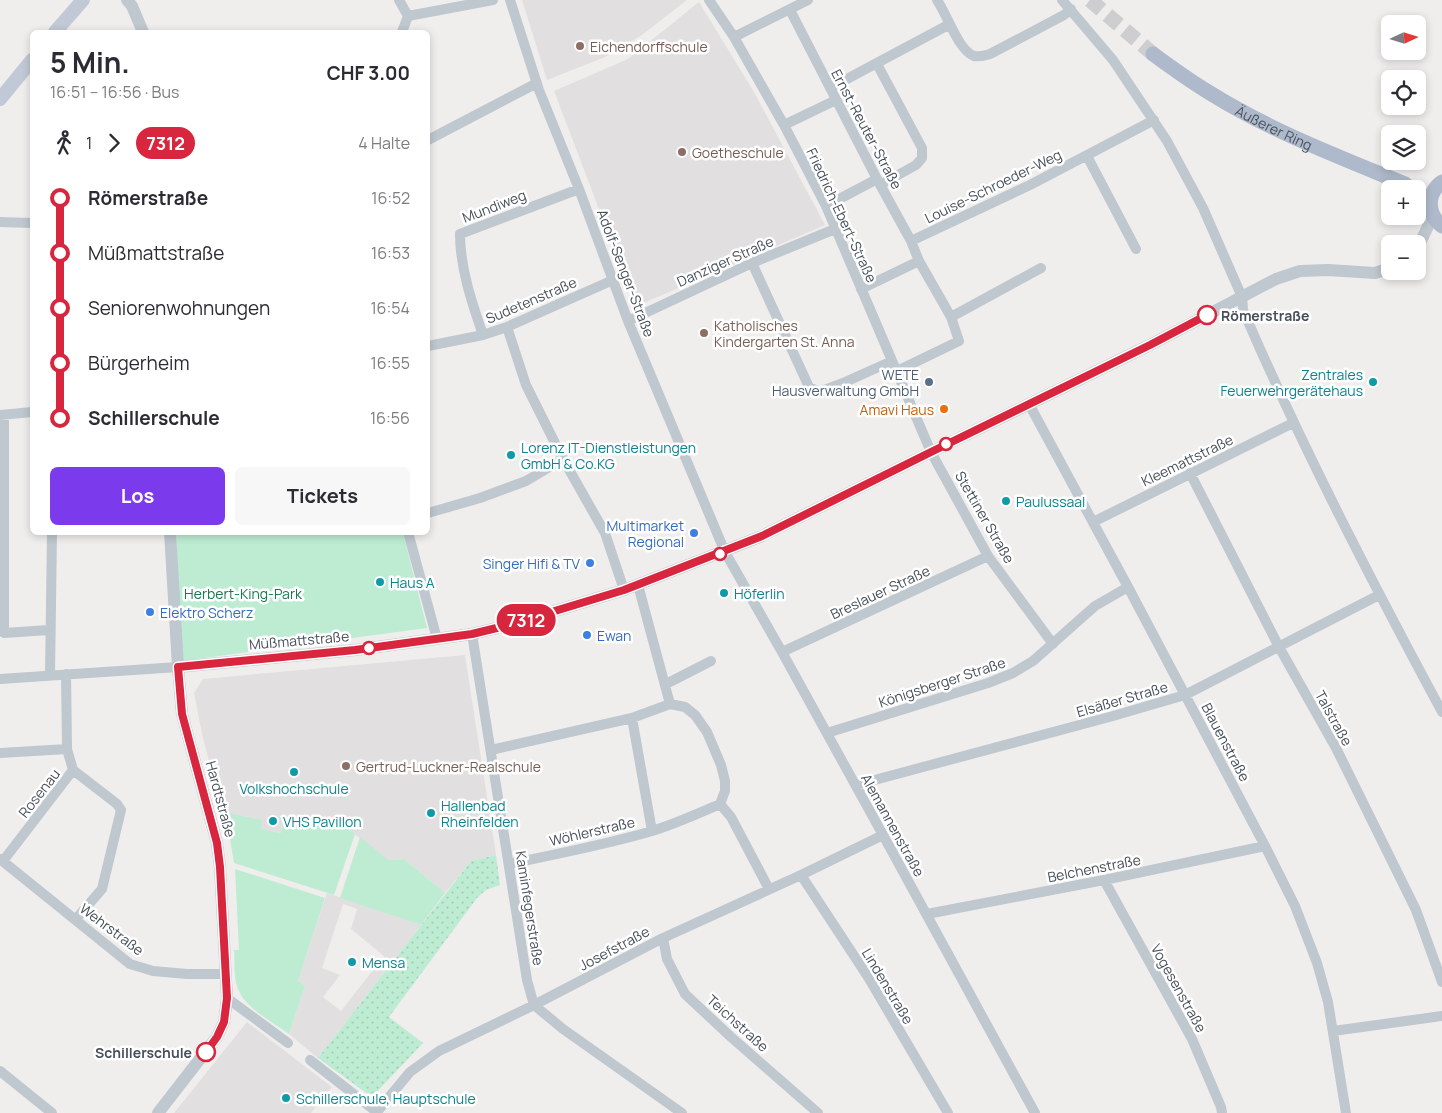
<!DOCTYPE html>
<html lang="de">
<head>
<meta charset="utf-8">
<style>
	body { margin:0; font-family:Manrope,sans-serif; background:#f7f7f7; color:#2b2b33; height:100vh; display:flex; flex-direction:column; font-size:19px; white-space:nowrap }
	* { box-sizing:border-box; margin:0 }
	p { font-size:16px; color:#7c7c81 }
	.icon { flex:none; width:28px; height:28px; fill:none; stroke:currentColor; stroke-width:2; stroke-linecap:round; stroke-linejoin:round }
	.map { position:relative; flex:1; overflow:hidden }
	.drawer { position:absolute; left:30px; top:30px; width:400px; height:505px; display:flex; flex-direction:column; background:#fff; border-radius:8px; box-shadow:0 2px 8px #0003 }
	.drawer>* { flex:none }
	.badge { padding:0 10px; border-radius:16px; font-size:18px; line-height:32px }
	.needle { width:32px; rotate:86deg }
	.fabs { position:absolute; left:1381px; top:15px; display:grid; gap:10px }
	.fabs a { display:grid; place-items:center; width:45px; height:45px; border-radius:8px; background:#fff; box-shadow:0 2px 8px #0003; font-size:25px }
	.map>.badge { position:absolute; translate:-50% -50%; box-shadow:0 0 0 2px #fff }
	.legs { display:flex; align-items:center; gap:8px; height:55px; padding:0 20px; font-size:16px }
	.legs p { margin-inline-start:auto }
	.headline { display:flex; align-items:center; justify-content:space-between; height:85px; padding:0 20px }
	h1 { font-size:28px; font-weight:700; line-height:38px }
	.cta { display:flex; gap:10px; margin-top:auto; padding:10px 20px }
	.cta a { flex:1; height:58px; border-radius:8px; background:#7c3aed; color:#fff; font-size:20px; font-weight:700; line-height:58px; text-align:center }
	.cta a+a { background:#f7f7f7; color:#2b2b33 }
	ul { padding:0 20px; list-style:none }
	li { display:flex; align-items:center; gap:18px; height:55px; font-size:19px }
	li i { display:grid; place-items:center; width:8px; height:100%; margin:0 6px; background:currentColor }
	li i::after { content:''; width:12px; height:12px; margin:-6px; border:4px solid; border-radius:50%; background:#fff }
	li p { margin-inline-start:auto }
	li:first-child i { background:linear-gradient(#0000 50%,currentColor 0) }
	li:last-child i { background:linear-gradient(currentColor 50%,#0000 0) }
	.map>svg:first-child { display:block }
	.education { fill:#e1dfdf; fill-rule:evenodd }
	.grass { fill:url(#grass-dots) }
	.park { fill:#bdecd3 }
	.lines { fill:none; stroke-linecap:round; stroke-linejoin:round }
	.primary-tunnel { stroke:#ceced0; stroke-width:15; stroke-dasharray:15 8; stroke-linecap:butt }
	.minor { stroke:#bfc7cf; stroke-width:10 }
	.tertiary { stroke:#bfc7cf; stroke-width:12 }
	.secondary { stroke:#c1c9d6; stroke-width:14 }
	.primary { stroke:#aebacb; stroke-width:15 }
	.line-1-casing { stroke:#fff; stroke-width:11 }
	.line-1 { stroke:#d7263d; stroke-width:8 }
	.education-dot { fill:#8d6e63; stroke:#fff; stroke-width:2 }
	.stop-1-dot { fill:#fff; stroke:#d7263d; stroke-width:2.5 }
	.service-dot { fill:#5c6f8a; stroke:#fff; stroke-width:2 }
	.culture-dot { fill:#0f9aa8; stroke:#fff; stroke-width:2 }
	.food-dot { fill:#e8710a; stroke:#fff; stroke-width:2 }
	.shop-dot { fill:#3f7fe0; stroke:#fff; stroke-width:2 }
	.labels { text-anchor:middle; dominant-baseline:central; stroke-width:5; stroke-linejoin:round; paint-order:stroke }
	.education-label { font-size:14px; fill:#785e54; stroke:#fff; text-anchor:start }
	.street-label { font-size:14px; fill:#474f5a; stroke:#fff }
	.stop-label { font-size:14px; font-weight:bold; fill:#474f5a; stroke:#fff; text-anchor:start }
	.service-label { font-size:14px; fill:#4e5e75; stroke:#fff; text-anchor:end }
	.culture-label { font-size:14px; fill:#0d838f; stroke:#fff; text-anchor:start }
	.food-label { font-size:14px; fill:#c56008; stroke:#fff; text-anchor:end }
	.shop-label { font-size:14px; fill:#366cbe; stroke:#fff; text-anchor:end }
	.park-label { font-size:14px; fill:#1b7851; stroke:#fff }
</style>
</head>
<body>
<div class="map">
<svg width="1442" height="1113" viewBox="0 0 1442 1113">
	<defs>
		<pattern id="grass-dots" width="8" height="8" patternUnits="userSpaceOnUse" patternTransform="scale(1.25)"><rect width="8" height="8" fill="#bdecd3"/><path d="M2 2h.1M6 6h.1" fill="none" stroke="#a4ccb7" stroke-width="1.8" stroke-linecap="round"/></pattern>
	</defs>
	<rect width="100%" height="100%" fill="#f0eeed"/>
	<!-- education -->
	<path class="education" d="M 522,0 L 687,0 L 642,35 L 605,57 L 547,80 Z
		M 699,2 L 754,92 L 825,225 L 639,305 L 599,209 L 554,91 L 628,59 Z
		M 465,655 L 496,855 L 471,861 L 445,893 L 404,859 L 388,860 L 348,829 L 284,821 L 281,833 L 260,829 L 262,820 L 222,811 L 202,734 L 194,693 L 203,679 Z
		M 327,893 L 421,925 L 318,1058 L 289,1034 L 305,986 L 298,981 ZM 343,904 L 357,909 L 351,929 L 384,956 L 341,1011 L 323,997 L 340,975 L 322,968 Z
		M 247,1022 L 332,1087 L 311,1113 L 174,1113 Z"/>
	<!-- grass -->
	<path class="grass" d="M 496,855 L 500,885 L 486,890 L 477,898 L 389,1017 L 423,1043 L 372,1097 L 318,1058 L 471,861 Z"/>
	<!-- park -->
	<path class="park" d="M 176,533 L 403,533 L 427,628 L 182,661 Z
		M 222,811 L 262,820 L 261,829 L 281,833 L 284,821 L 299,823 L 342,818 L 352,824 L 348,829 L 355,834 L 334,895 L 234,863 L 230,839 Z
		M 360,837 L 388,860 L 404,859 L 445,893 L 421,925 L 340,898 Z
		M 235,869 L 325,898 L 298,981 L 305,986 L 289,1034 C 275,1024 247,1008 240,993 C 233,981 235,964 234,950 L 239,950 Z"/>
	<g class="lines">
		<!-- primary-tunnel -->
		<path class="primary-tunnel" d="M 1090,0 L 1153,54"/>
		<!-- minor -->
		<path class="minor" d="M 399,0 L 408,16 L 493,0
			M 510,0 L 539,90 L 579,189 L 628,321 L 725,552 L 782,652 L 883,835 L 1035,1113
			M 709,0 L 734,37 L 784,125 L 826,206 L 931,452 L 988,556 L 1053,644
			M 937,0 C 947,14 958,50 974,56 C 979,57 984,56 990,54 L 1064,15 L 1071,9
			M 1062,0 L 1113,60 L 1167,141 L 1203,208 L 1242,297 L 1243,310 C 1302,447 1371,580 1442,712
			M 790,10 L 877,179 L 911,241 L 919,261 L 951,317 L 959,341 L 897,371
			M 402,32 L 408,16
			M 734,37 L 808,0
			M 877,64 L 922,148 L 922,158 L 916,165 L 880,185
			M 830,88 L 950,24
			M 784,125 L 836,100
			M 428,140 L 537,83
			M 1087,156 L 1136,249
			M 826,206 L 877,179
			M 0,222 L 32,223
			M 911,241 L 1030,185 L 1154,120
			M 752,263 L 809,387 L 819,392 L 843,383 L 892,361
			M 861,289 L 919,261
			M 951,317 L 1041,268
			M 628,321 L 752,263 L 835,229
			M 507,327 L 526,385 L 563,459 L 605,533 L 624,590
			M 483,335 C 472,303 460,268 460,234 L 579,189
			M 428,346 L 483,335 L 507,327 L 613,280
			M 1029,404 L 1128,587 L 1265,846 L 1295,906 L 1317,963 L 1328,1002 L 1346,1113
			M 0,415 L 32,412
			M 4,415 L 4,633 L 49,630
			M 1190,473 L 1279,647 L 1336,748 L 1416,910 L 1442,982
			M 428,513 L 480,498 L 526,481 L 563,459
			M 1093,522 L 1293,423
			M 408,532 L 437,639
			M 638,585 L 670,704
			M 472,634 L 527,980 L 534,1005 L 563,1029 L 682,1113
			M 782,652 L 988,556
			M 50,675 L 52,532
			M 0,679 L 178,667
			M 666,684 L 711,661
			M 632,718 L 652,831
			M 827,733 L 988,683 L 1013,673 L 1033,661 L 1095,606 L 1128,587
			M 491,750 L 632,718 L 670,704 L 685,707 L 695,715 L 707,732 L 721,765 L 725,781 L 725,791 L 720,804 C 697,814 675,824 652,831 C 605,845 556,854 509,864
			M 0,753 L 67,749
			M 73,770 L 117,804 L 121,810 L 102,889 L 76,919
			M 856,785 L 1113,716 L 1185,695 L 1379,595
			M 720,804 L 731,817 L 769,889
			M 0,859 L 130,964 L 153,971 L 187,974 L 225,974
			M 3,861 L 73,770 L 67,749 L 66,674
			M 801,875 L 868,977 L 948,1113
			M 1104,880 L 1192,1039 L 1221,1107 L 1222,1113
			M 927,914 L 1104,880 L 1265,846
			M 663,938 L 667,959 L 685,994 L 731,1037 L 818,1113
			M 227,998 L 288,1043
			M 1333,1031 L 1442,1016
			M 310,1060 L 378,1113
			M 0,1071 L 52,1113
			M 376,1113 L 410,1072 L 439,1051 L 534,1005 L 663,938 L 801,875 L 883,835"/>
		<!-- tertiary -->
		<path class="tertiary" d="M 127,0 L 132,6 L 143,32
			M 1418,247 L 1433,216
			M 178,667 L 355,650 L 472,634 L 509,625 L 624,590 L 762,536 L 931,452 L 1150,345 L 1276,279 L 1300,271 L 1328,270 L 1375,273 L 1390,268
			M 158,1113 L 217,1037 L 224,1022 L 227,998 L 220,867 L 217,843 L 182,714 L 178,667 L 170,532"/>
		<!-- secondary -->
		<path class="secondary" d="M 55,32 L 83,0
			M 0,99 L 32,60"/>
		<!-- primary -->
		<g class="primary">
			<path id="s1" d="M 1153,54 C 1172,68 1190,81 1210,93 C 1271,131 1339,157 1405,184 L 1411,189"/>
			<path d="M 1442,182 C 1426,194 1427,214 1442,226"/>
		</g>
	</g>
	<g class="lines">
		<!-- line-1 casing -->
		<g class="line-1-casing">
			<path id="line-1" d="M 206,1052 L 217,1037 L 224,1022 L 227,998 L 220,867 L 217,843 L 182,714 L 178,667 L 355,650 L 472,634 L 509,625 L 624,590 L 762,536 L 931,452 L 1150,345 L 1207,315"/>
		</g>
		<!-- line-1 -->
		<use href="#line-1" class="line-1"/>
	</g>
	<!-- markers -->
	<g class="education-dot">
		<circle cx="580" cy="46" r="5"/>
		<circle cx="682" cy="152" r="5"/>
		<circle cx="704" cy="333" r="5"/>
		<circle cx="346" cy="766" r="5"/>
	</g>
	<g class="stop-1-dot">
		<circle cx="1207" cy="315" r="9"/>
		<circle cx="946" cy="444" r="6"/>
		<circle cx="720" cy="554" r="6"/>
		<circle cx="369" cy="648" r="6"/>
		<circle cx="206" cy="1052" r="9"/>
	</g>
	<circle class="service-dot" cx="929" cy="382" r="5"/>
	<g class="culture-dot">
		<circle cx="1373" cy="382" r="5"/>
		<circle cx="511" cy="455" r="5"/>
		<circle cx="1006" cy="501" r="5"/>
		<circle cx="380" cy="582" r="5"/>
		<circle cx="724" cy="593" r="5"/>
		<circle cx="294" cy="772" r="5"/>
		<circle cx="431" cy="813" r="5"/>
		<circle cx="273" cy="821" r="5"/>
		<circle cx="352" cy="962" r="5"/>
		<circle cx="286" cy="1098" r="5"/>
	</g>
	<circle class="food-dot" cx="944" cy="409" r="5"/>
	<g class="shop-dot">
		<circle cx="694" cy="533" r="5"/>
		<circle cx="590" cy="563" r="5"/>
		<circle cx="150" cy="612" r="5"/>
		<circle cx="587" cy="635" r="5"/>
	</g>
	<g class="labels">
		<!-- education labels -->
		<g class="education-label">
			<text x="590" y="46">Eichendorffschule</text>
			<text x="692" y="152">Goetheschule</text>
			<text x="714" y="325">Katholisches<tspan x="714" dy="16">Kindergarten St. Anna</tspan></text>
			<text x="356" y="766">Gertrud-Luckner-Realschule</text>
		</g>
		<!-- street labels -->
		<g class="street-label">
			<text stroke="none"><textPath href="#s1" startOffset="142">Äußerer Ring</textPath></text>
			<text transform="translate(867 129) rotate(62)">Ernst-Reuter-Straße</text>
			<text transform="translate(993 186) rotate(-26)">Louise-Schroeder-Weg</text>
			<text transform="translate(494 206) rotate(-21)">Mundiweg</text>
			<text transform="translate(842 215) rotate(65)">Friedrich-Ebert-Straße</text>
			<text transform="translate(725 261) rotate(-24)">Danziger Straße</text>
			<text transform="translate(626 273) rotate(69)">Adolf-Senger-Straße</text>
			<text transform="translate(531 300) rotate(-23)">Sudetenstraße</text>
			<text transform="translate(1187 460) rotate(-26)">Kleemattstraße</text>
			<text transform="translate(985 517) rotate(60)">Stettiner Straße</text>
			<text transform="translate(880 592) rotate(-25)">Breslauer Straße</text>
			<text transform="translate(299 640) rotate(-5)">Müßmattstraße</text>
			<text transform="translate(942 682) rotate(-18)">Königsberger Straße</text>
			<text transform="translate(1122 699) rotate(-16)">Elsäßer Straße</text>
			<text transform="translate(1334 718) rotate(61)">Talstraße</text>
			<text transform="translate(1226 742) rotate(62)">Blauenstraße</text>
			<text transform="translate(39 793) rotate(-52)">Rosenau</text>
			<text transform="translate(221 799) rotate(75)">Hardtstraße</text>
			<text transform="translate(893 825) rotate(61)">Alemannenstraße</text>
			<text transform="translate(592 831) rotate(-13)">Wöhlerstraße</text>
			<text transform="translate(1094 868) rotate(-11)">Belchenstraße</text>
			<text transform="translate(530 908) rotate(81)">Kaminfegerstraße</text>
			<text transform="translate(112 929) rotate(37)">Wehrstraße</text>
			<text transform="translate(614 948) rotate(-28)">Josefstraße</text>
			<text transform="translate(888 986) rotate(59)">Lindenstraße</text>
			<text transform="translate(1179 988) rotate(61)">Vogesenstraße</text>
			<text transform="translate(738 1023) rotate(42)">Teichstraße</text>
		</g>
		<!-- stop labels -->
		<g class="stop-label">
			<text x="1221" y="315">Römerstraße</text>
			<text x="192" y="1052" text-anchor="end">Schillerschule</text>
		</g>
		<!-- service labels -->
		<g class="service-label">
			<text x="919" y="374">WETE<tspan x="919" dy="16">Hausverwaltung GmbH</tspan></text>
		</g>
		<!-- culture labels -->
		<g class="culture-label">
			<text x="1363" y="374" text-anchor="end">Zentrales<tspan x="1363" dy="16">Feuerwehrgerätehaus</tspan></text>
			<text x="521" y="447">Lorenz IT-Dienstleistungen<tspan x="521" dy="16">GmbH &amp; Co.KG</tspan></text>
			<text x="1016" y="501">Paulussaal</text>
			<text x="390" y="582">Haus A</text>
			<text x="734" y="593">Höferlin</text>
			<text x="294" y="788" text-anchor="middle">Volkshochschule</text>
			<text x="441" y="805">Hallenbad<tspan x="441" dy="16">Rheinfelden</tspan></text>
			<text x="283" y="821">VHS Pavillon</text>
			<text x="362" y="962">Mensa</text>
			<text x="296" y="1098">Schillerschule, Hauptschule</text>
		</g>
		<!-- food labels -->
		<g class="food-label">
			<text x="934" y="409">Amavi Haus</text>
		</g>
		<!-- shop labels -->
		<g class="shop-label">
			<text x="684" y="525">Multimarket<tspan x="684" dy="16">Regional</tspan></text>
			<text x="580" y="563">Singer Hifi &amp; TV</text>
			<text x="160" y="612" text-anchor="start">Elektro Scherz</text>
			<text x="597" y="635" text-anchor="start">Ewan</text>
		</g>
		<!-- park labels -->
		<g class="park-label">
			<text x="243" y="593">Herbert-King-Park</text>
		</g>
	</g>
</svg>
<div class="fabs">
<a><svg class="needle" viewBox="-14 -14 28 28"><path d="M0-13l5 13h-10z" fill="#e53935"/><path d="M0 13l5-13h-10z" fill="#7c7c81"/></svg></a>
<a><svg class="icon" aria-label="locate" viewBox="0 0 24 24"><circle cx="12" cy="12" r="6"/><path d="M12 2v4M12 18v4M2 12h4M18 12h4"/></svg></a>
<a><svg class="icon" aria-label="layers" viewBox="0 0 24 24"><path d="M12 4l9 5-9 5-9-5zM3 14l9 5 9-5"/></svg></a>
<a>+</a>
<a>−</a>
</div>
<b class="badge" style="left:526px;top:620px;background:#d7263d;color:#fff">7312</b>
<section class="drawer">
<div class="headline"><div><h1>5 Min.</h1><p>16:51 – 16:56 · Bus</p></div><b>CHF 3.00</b></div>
<div class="legs"><svg class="icon" aria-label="walk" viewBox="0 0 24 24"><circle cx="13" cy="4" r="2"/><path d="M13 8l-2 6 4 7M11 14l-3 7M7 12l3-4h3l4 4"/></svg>1<svg class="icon" aria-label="forward" viewBox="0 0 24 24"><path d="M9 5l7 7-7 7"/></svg><b class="badge" style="background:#d7263d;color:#fff">7312</b><p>4 Halte</p></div>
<ul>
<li><i style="color:#d7263d"></i><b>Römerstraße</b><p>16:52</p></li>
<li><i style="color:#d7263d"></i><span>Müßmattstraße</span><p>16:53</p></li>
<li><i style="color:#d7263d"></i><span>Seniorenwohnungen</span><p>16:54</p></li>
<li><i style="color:#d7263d"></i><span>Bürgerheim</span><p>16:55</p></li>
<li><i style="color:#d7263d"></i><b>Schillerschule</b><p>16:56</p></li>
</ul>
<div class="cta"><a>Los</a><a>Tickets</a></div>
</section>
</div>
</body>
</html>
